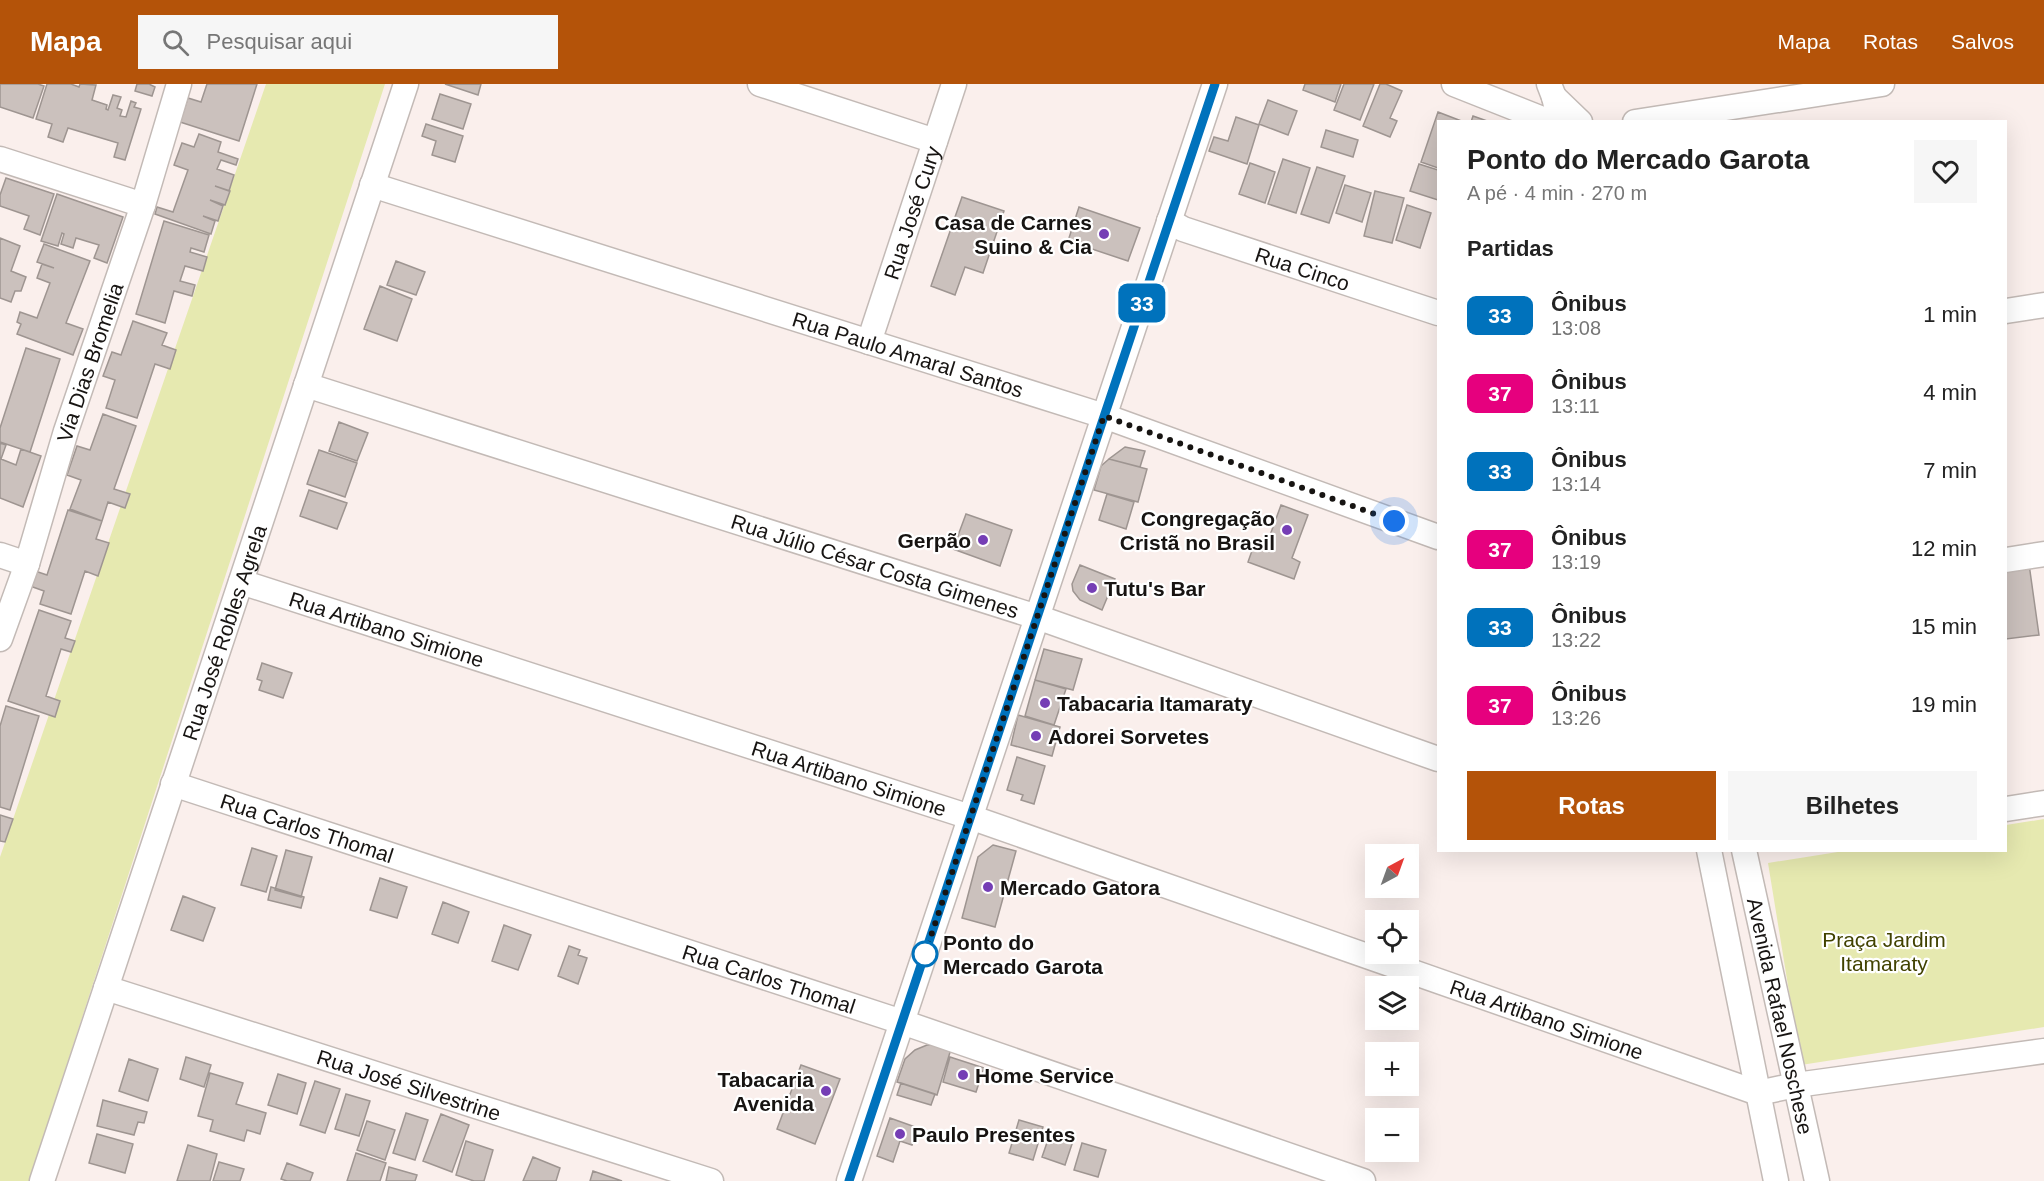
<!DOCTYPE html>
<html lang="pt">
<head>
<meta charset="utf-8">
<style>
	body { margin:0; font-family:Helvetica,sans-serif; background:#f6f6f6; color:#222; height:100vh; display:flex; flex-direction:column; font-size:22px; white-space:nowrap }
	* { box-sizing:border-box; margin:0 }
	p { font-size:20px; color:#767676 }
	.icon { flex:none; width:33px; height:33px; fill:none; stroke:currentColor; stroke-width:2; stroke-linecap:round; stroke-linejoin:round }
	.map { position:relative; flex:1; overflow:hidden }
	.panel { position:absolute; left:1437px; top:36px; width:570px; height:732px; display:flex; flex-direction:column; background:#fff; border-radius:0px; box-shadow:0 6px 24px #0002 }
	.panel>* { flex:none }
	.badge { padding:0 12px; border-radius:9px; font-size:21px; line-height:39px }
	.needle { width:39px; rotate:41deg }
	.tools { position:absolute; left:1365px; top:760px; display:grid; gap:12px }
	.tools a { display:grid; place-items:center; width:54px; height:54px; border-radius:0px; background:#fff; box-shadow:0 6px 24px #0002; font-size:30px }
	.you { position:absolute; width:30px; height:30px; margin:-15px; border:4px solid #fff; border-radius:50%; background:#1a73e8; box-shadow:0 0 0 9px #1a73e833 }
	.map>.badge { position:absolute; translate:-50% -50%; box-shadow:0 0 0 3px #fff }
	h2 { padding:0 30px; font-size:22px; line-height:54px }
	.round { display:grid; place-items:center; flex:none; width:63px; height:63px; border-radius:0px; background:#f6f6f6 }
	.summary { display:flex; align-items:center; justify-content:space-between; height:102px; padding:0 30px }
	h1 { font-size:28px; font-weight:600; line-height:45px }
	.action { display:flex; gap:12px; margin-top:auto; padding:12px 30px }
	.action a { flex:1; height:69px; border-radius:0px; background:#b45309; color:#fff; font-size:24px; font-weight:600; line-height:69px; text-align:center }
	.action a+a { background:#f6f6f6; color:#222 }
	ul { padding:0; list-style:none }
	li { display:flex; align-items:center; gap:18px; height:78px; padding:0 30px }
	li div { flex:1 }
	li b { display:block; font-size:22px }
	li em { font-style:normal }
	li .badge { min-width:66px; font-weight:700; text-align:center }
	header { display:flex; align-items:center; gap:36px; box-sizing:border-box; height:84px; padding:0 30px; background:#b45309; color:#fff }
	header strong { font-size:28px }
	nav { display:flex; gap:33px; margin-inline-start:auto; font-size:21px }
	.search { width:420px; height:54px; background:#f6f6f6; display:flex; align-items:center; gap:15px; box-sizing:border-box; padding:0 21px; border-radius:0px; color:#767676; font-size:22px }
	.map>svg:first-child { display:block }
	.green { fill:#e6e9b0 }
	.building { fill:#cbc1bd; stroke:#9e9591; stroke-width:1.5 }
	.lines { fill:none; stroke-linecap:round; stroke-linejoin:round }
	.street-casing { stroke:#c3bab6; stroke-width:27 }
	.street { stroke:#fff; stroke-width:24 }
	.line-casing { stroke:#fff; stroke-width:14 }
	.line { stroke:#0072bc; stroke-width:9 }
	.walk { stroke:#171412; stroke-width:6; stroke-dasharray:0 10.8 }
	.poi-dot { fill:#753eb5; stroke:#fff; stroke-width:2 }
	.stop-dot { fill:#fff; stroke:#0072bc; stroke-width:3 }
	.labels { text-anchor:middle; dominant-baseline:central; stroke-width:4.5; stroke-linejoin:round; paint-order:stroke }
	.street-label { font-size:21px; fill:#171412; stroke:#fff }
	.poi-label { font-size:21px; font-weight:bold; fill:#171412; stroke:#fff; text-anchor:start }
	.park-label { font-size:21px; fill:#414200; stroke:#fff }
	.stop-label { font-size:21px; font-weight:bold; fill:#171412; stroke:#fff; text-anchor:start }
</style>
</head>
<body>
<header>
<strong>Mapa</strong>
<div class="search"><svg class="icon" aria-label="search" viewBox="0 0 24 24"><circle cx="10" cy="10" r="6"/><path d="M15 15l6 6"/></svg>Pesquisar aqui</div>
<nav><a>Mapa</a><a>Rotas</a><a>Salvos</a></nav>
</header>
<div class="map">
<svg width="2044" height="1097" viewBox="0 0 2044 1097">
	<rect width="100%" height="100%" fill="#faefec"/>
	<!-- green -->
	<path class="green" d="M 266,0 L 385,0 L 29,1097 L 0,1097 L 0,773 Z
		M 2044,735 L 2044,943 L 1801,981 L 1768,779 L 1844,767 L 2006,766 L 2006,741 Z"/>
	<!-- building -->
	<path class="building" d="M 0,0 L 38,0 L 44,2 L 33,34 L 0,23 Z
		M 47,0 L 71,0 L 79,3 L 80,0 L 96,1 L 92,16 L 107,21 L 106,25 L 108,26 L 113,11 L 121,13 L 117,24 L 122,26 L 120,32 L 126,33 L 131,17 L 136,19 L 134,23 L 141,25 L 125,76 L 114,73 L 118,59 L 68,44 L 63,58 L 48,53 L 52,40 L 36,35 Z
		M 137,0 L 149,0 L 155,3 L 152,12 L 135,7 Z
		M 207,0 L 257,0 L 239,57 L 180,38 L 188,14 L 201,18 Z
		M 445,0 L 481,0 L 478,11 Z
		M 1305,0 L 1341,0 L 1335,18 L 1303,6 Z
		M 1344,0 L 1374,0 L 1360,36 L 1334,26 Z
		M 1380,0 L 1386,0 L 1402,7 L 1390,34 L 1397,37 L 1390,53 L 1363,42 Z
		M 440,10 L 471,20 L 463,45 L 432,35 Z
		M 1268,16 L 1297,27 L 1288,51 L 1259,40 Z
		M 1438,28 L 1464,38 L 1438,38 L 1438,84 L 1421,78 Z
		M 1473,32 L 1490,38 L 1471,38 Z
		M 1236,33 L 1259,41 L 1247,80 L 1209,67 L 1214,53 L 1228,57 Z
		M 426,40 L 463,52 L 455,78 L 432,71 L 436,57 L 422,52 Z
		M 1326,46 L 1358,56 L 1353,73 L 1321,63 Z
		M 199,50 L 221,58 L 218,68 L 238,75 L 236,81 L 221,76 L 217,85 L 234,91 L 229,107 L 215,102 L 230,107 L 225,121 L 210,116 L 223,122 L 218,137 L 203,132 L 215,137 L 211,150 L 155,130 L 157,123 L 173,128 L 188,86 L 174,81 L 182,59 L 194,63 Z
		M 1283,75 L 1310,84 L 1296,129 L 1268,120 Z
		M 1250,79 L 1275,88 L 1265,119 L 1239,110 Z
		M 1419,80 L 1438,86 L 1438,116 L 1410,107 Z
		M 1317,83 L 1345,92 L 1329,139 L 1301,130 Z
		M 6,94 L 54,110 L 40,151 L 24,145 L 29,132 L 0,122 L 0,111 Z
		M 1345,101 L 1371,109 L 1362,138 L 1336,129 Z
		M 1375,107 L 1404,114 L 1392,159 L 1364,152 Z
		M 57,110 L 123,133 L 107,179 L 94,174 L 99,161 L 76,154 L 73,164 L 61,160 L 64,150 L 62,149 L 58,162 L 41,157 Z
		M 962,113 L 1004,127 L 983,189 L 965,183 L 955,211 L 931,202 Z
		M 1407,121 L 1431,129 L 1420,164 L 1396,156 Z
		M 1079,123 L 1140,144 L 1128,177 L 1068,157 Z
		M 164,137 L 209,151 L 204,168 L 191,164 L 190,168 L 207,173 L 203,187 L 185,182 L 180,197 L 195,201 L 192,212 L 174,207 L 165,239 L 136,230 Z
		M 0,154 L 20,162 L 11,187 L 26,193 L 21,207 L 15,207 L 11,218 L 0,214 Z
		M 44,160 L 90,177 L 66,239 L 83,245 L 73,271 L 17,250 L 21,240 L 17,238 L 20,228 L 37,234 L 50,199 L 37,194 L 42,180 L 54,184 L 37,178 Z
		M 396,177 L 425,188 L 416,211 L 387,201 Z
		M 380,202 L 412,215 L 397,257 L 364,245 Z
		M 133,237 L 167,249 L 162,261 L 176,266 L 170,285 L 155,280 L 137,334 L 106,324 L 115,296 L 103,292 L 112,268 L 121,271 Z
		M 26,264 L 60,275 L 30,368 L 0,358 L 0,344 Z
		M 103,330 L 136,342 L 114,405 L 130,410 L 125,424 L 108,418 L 102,437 L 70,425 L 81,396 L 67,391 L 77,362 L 90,366 Z
		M 339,338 L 368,349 L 357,377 L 329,367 Z
		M 0,359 L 6,361 L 1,375 L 16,381 L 21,365 L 41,372 L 23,423 L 0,414 Z
		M 1125,363 L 1145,367 L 1140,383 L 1109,375 Z
		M 319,366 L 357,379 L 345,413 L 307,400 Z
		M 1109,375 L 1147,385 L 1138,418 L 1094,406 L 1101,382 Z
		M 309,406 L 347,419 L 337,445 L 300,432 Z
		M 1107,410 L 1134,418 L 1126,445 L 1099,436 Z
		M 1281,421 L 1308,431 L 1292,474 L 1300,478 L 1294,495 L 1248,478 L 1254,461 L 1265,465 Z
		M 68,426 L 102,437 L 96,455 L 109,459 L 98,492 L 85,487 L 71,530 L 40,520 L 44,507 L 30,502 L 35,487 L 47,491 Z
		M 966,430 L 1012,446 L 1000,482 L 953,465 Z
		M 2029,480 L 2039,551 L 2006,555 L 2006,483 Z
		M 1080,481 L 1115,495 L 1102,526 L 1080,516 L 1073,507 L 1072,500 Z
		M 39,526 L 71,537 L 65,554 L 75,557 L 71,568 L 61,565 L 46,612 L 60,617 L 55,633 L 8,617 Z
		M 1044,565 L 1082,575 L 1073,606 L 1035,596 Z
		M 262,579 L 292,589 L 283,614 L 259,606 L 262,597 L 257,595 Z
		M 1035,596 L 1066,605 L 1054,641 L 1025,632 Z
		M 6,622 L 39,632 L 10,726 L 0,723 L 0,642 Z
		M 1018,631 L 1060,643 L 1052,672 L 1011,661 Z
		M 1017,673 L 1045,682 L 1034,720 L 1021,716 L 1023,711 L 1007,706 Z
		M 0,731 L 13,735 L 5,758 L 0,757 Z
		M 993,761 L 1016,767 L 995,843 L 962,834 L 978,773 Z
		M 252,764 L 277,772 L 266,808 L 241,801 Z
		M 286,766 L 312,773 L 301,813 L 275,806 Z
		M 380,794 L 407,803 L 397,834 L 370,826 Z
		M 271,803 L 304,813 L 301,824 L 268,816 Z
		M 183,812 L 215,824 L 203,857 L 171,846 Z
		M 443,818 L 469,828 L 458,859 L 432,850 Z
		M 504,841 L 531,851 L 518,886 L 492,877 Z
		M 569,862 L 580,866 L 578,871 L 587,874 L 578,900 L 558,892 Z
		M 927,961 L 939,961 L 951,965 L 937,1011 L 897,998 L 905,975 L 915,966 Z
		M 186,973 L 211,981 L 204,1003 L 180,995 Z
		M 950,973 L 984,984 L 976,1008 L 943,998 Z
		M 129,975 L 158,985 L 148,1017 L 119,1007 Z
		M 801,981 L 840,995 L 815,1060 L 777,1045 Z
		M 210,989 L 243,999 L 236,1020 L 266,1029 L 260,1050 L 247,1046 L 244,1057 L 210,1047 L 213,1036 L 198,1032 Z
		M 278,990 L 306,999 L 297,1030 L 268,1021 Z
		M 315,997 L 340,1005 L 325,1049 L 300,1041 Z
		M 901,999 L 935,1010 L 931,1021 L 897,1011 Z
		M 346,1010 L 370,1017 L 359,1052 L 335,1045 Z
		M 103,1016 L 147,1028 L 144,1039 L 138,1038 L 134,1051 L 97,1042 Z
		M 406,1029 L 428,1036 L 415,1076 L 393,1069 Z
		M 441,1030 L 469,1041 L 452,1088 L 423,1077 Z
		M 890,1034 L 918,1044 L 912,1061 L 900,1057 L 893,1078 L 877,1072 Z
		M 1019,1036 L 1043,1043 L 1033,1076 L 1009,1069 Z
		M 367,1037 L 395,1046 L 385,1076 L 357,1066 Z
		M 1051,1047 L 1074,1054 L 1065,1081 L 1042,1073 Z
		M 97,1050 L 133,1060 L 125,1089 L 89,1079 Z
		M 466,1057 L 493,1066 L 484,1097 L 474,1097 L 456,1091 Z
		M 1082,1059 L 1106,1066 L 1098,1093 L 1074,1086 Z
		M 188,1061 L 217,1070 L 210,1097 L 177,1097 Z
		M 356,1069 L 386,1079 L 380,1097 L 347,1097 Z
		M 533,1073 L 560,1084 L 556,1097 L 523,1097 Z
		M 219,1078 L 244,1085 L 240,1097 L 213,1097 Z
		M 287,1079 L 313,1089 L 310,1097 L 287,1097 L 281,1095 Z
		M 389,1083 L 417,1091 L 415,1097 L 386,1097 Z
		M 593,1087 L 622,1097 L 590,1097 Z"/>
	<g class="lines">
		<!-- street casing -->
		<g class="street-casing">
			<g id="street">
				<path d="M 760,0 L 935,57"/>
				<path d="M 1454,0 L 1550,38"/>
				<path d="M 1549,0 L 1554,13 L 1560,38"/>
				<path d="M 1554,13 L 1580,38"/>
				<path d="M 1635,38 L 1882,0"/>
				<path d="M 0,75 L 143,121"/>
				<path id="s1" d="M 372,101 L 1104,332 L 1438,453"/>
				<path id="s2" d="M 1169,137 L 1183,145 L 1438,229"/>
				<path d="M 2006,227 L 2044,221"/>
				<path id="s3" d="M 869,258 L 954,0"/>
				<path id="s4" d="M 306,301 L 1037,533 L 1438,675"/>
				<path d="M 0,471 L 27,480"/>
				<path d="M 2006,476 L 2044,470"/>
				<path id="s5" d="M 241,498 L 970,733 L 1758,1009 L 1796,1001 L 2044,967"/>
				<path id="s6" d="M 0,555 L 27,480 L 66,347 L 143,121 L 179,0"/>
				<path id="s7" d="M 173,700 L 902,938 L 1363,1097"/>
				<path d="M 2006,725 L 2044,719"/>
				<path d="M 1709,766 L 1776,1097"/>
				<path id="s8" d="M 1744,766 L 1817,1097"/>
				<path id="s9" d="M 106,904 L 711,1097"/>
				<path id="s10" d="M 42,1097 L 406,0"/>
				<path d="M 849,1097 L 1215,0"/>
			</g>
		</g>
		<!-- street -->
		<use href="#street" class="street"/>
	</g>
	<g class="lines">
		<!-- line casing -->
		<g class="line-casing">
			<path id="line" d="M 849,1097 L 1215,0"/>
		</g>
		<!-- line -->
		<use href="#line" class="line"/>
		<!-- walk -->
		<path class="walk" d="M 925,870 L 1104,332 L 1394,437"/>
	</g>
	<!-- markers -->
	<g class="poi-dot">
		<circle cx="1104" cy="150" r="6"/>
		<circle cx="1287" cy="446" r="6"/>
		<circle cx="983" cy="456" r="6"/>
		<circle cx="1092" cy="504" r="6"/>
		<circle cx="1045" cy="619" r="6"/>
		<circle cx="1036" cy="652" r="6"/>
		<circle cx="988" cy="803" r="6"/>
		<circle cx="963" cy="991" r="6"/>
		<circle cx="826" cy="1007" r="6"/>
		<circle cx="900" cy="1050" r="6"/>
	</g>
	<circle class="stop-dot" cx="925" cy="870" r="12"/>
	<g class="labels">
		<!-- street labels -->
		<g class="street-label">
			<text stroke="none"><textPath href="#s3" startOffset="136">Rua José Cury</textPath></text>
			<text stroke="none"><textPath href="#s2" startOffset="142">Rua Cinco</textPath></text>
			<text stroke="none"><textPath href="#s1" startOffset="562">Rua Paulo Amaral Santos</textPath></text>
			<text stroke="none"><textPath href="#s6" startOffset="291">Via Dias Bromelia</textPath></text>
			<text stroke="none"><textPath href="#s4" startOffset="597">Rua Júlio César Costa Gimenes</textPath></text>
			<text stroke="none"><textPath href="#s5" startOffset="153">Rua Artibano Simione</textPath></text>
			<text stroke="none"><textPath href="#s10" startOffset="578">Rua José Robles Agrela</textPath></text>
			<text stroke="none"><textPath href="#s5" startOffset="639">Rua Artibano Simione</textPath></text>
			<text stroke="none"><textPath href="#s7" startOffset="141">Rua Carlos Thomal</textPath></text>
			<text stroke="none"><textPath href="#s7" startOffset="627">Rua Carlos Thomal</textPath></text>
			<text stroke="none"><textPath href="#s8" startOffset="170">Avenida Rafael Noschese</textPath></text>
			<text stroke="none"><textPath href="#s5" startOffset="1377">Rua Artibano Simione</textPath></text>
			<text stroke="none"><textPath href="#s9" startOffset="318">Rua José Silvestrine</textPath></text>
		</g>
		<!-- poi labels -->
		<g class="poi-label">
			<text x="1092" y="138" text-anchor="end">Casa de Carnes<tspan x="1092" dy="24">Suino &amp; Cia</tspan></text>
			<text x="1275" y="434" text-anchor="end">Congregação<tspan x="1275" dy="24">Cristã no Brasil</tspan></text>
			<text x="971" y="456" text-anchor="end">Gerpão</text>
			<text x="1104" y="504">Tutu's Bar</text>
			<text x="1057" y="619">Tabacaria Itamaraty</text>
			<text x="1048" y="652">Adorei Sorvetes</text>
			<text x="1000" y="803">Mercado Gatora</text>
			<text x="975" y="991">Home Service</text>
			<text x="814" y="995" text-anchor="end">Tabacaria<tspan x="814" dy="24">Avenida</tspan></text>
			<text x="912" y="1050">Paulo Presentes</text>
		</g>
		<!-- park labels -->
		<g class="park-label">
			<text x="1884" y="855">Praça Jardim<tspan x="1884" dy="24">Itamaraty</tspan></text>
		</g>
		<!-- stop labels -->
		<g class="stop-label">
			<text x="943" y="858">Ponto do<tspan x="943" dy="24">Mercado Garota</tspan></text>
		</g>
	</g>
</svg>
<div class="tools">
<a><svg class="needle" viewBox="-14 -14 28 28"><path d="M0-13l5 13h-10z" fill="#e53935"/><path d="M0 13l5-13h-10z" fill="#767676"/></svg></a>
<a><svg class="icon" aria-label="locate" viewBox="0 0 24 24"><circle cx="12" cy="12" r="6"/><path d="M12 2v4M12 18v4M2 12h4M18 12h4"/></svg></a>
<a><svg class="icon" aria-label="layers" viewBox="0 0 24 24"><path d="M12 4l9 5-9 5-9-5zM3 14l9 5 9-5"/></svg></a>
<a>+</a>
<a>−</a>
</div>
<div class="you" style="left:1394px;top:437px"></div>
<b class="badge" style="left:1142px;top:219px;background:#0072bc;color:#fff">33</b>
<section class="panel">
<div class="summary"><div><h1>Ponto do Mercado Garota</h1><p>A pé · 4 min · 270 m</p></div><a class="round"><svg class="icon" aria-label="heart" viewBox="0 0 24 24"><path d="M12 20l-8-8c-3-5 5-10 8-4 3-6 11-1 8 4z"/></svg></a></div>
<h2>Partidas</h2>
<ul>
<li><span class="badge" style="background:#0072bc;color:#fff">33</span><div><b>Ônibus</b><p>13:08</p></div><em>1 min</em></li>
<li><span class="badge" style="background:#e6007e;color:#fff">37</span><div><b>Ônibus</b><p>13:11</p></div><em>4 min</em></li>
<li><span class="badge" style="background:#0072bc;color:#fff">33</span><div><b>Ônibus</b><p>13:14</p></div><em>7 min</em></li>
<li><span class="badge" style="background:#e6007e;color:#fff">37</span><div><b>Ônibus</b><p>13:19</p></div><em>12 min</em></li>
<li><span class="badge" style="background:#0072bc;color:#fff">33</span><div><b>Ônibus</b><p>13:22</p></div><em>15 min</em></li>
<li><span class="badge" style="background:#e6007e;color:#fff">37</span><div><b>Ônibus</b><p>13:26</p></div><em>19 min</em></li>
</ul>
<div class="action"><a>Rotas</a><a>Bilhetes</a></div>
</section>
</div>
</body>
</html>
